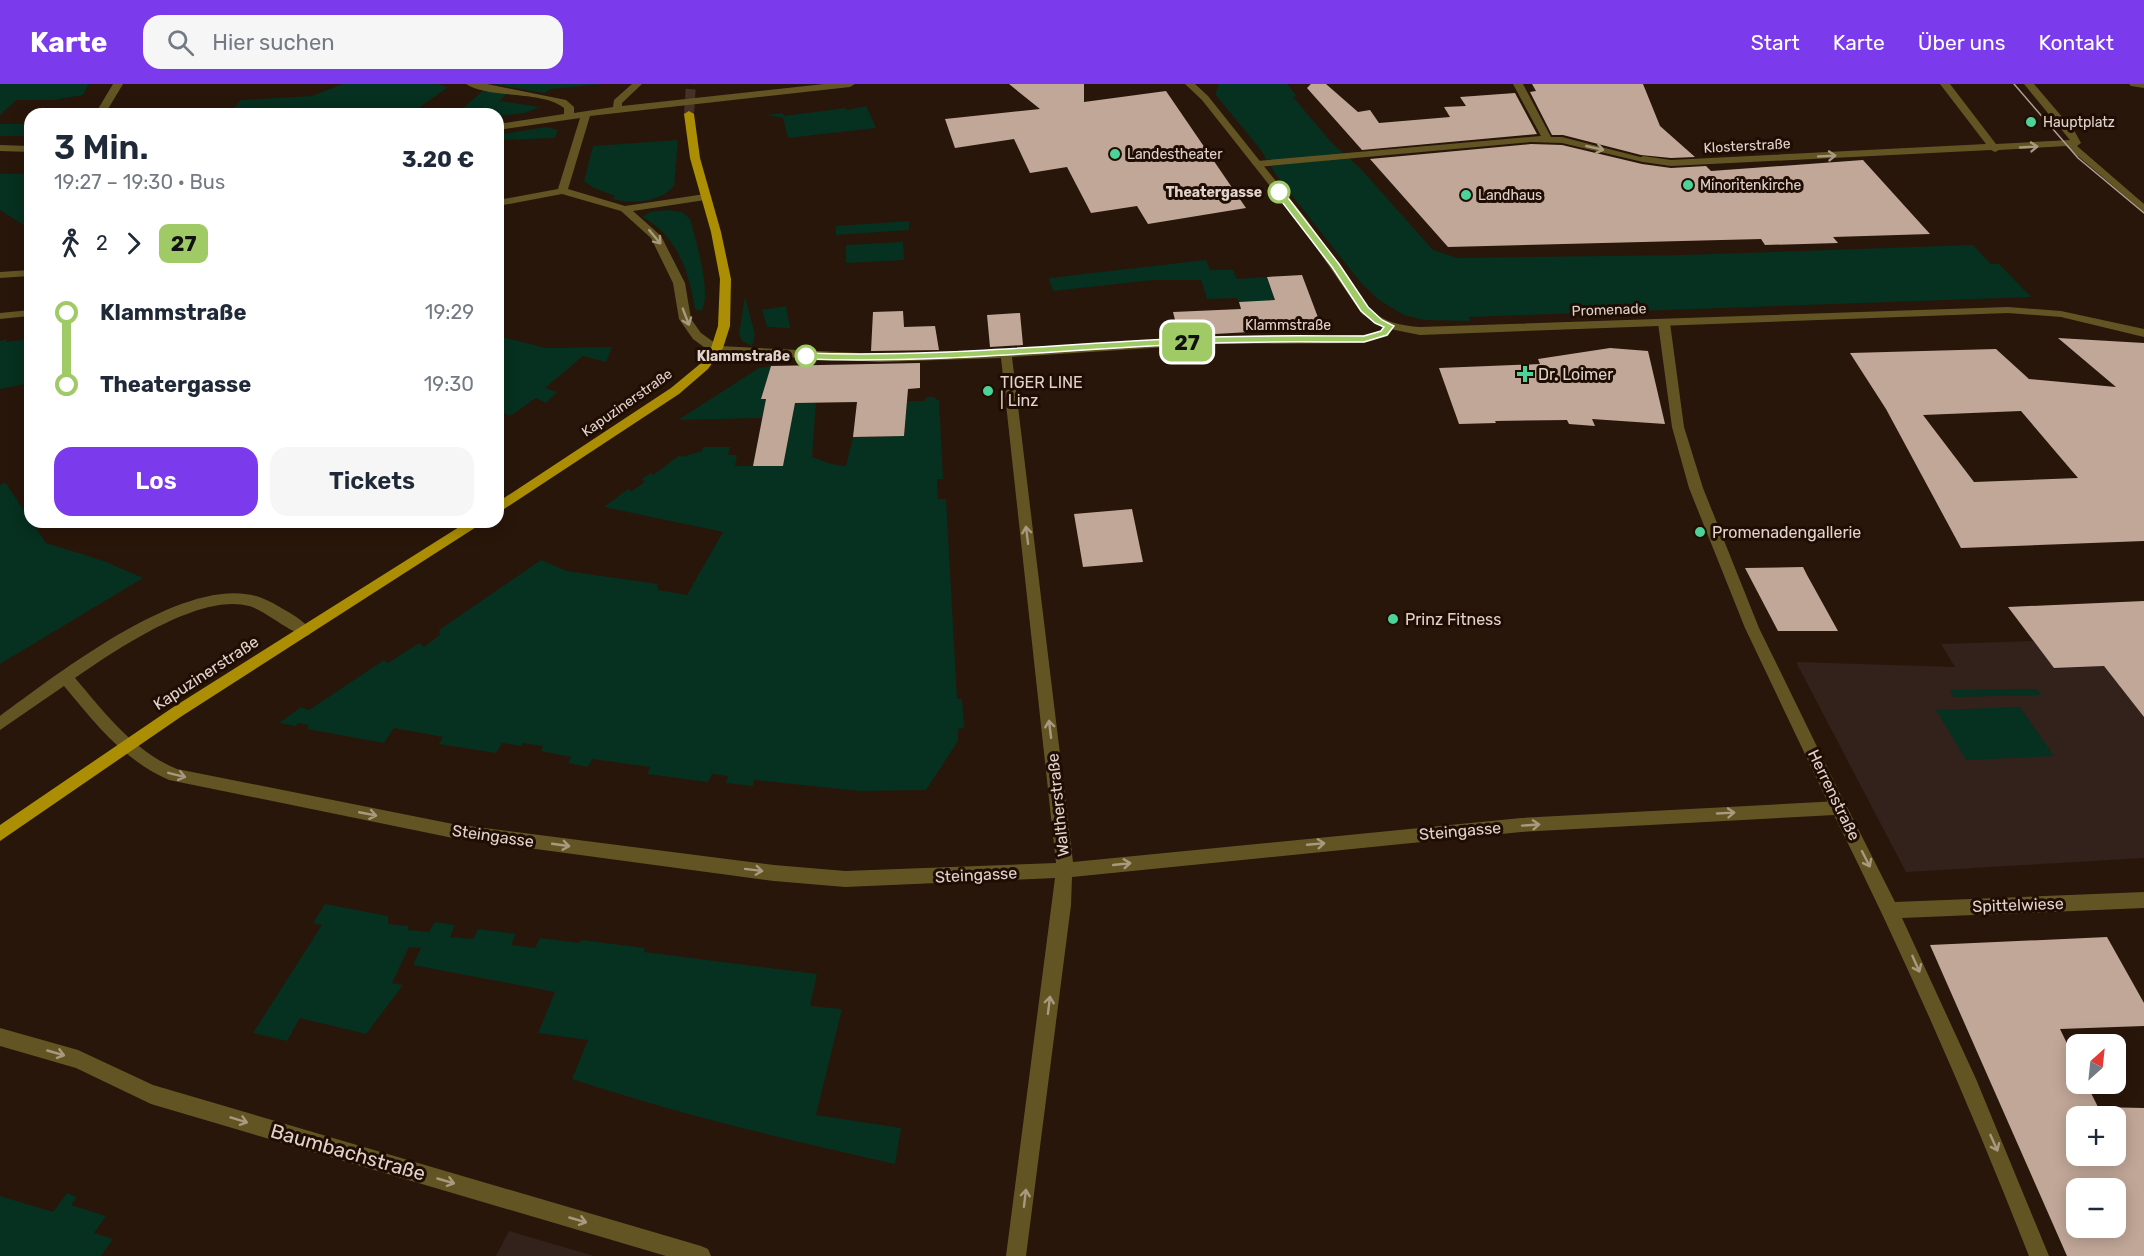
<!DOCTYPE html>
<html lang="de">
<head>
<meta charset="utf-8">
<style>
	body { margin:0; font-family:Rubik,sans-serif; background:#f6f6f7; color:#1f2937; height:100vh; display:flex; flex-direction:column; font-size:22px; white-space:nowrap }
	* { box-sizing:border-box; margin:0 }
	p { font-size:20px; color:#747a83 }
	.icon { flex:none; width:33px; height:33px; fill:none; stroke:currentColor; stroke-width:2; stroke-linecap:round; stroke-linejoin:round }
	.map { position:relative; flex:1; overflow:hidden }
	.sheet { position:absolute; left:24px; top:24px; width:480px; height:420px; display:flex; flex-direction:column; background:#fff; border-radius:18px; box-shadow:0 3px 15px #0003 }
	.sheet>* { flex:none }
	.badge { padding:0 12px; border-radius:9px; font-size:21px; line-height:39px }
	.needle { width:39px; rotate:27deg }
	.controls { position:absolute; left:2066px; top:950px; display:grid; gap:12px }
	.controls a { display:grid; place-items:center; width:60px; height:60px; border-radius:12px; background:#fff; box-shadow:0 3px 15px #0003; font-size:30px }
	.map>.badge { position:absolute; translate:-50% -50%; box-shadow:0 0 0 3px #fff }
	.legs { display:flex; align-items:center; gap:9px; height:66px; padding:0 30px; font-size:20px }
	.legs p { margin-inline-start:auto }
	.headline { display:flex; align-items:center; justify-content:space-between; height:102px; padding:0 30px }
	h1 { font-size:33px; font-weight:600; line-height:45px }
	.primary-button { display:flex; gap:12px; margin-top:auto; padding:12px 30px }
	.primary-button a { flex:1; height:69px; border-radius:18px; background:#7c3aed; color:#fff; font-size:24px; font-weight:600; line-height:69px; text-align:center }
	.primary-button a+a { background:#f6f6f7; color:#1f2937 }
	ul { padding:0 30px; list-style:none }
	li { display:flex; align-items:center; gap:21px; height:72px; font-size:22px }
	li i { display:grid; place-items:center; width:9px; height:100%; margin:0 8px; background:currentColor }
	li i::after { content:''; width:15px; height:15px; margin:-8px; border:4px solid; border-radius:50%; background:#fff }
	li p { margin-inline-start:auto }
	li:first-child i { background:linear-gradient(#0000 50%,currentColor 0) }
	li:last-child i { background:linear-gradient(currentColor 50%,#0000 0) }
	header { display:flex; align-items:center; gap:36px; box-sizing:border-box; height:84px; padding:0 30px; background:#7c3aed; color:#fff }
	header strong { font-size:28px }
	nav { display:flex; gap:33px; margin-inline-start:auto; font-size:21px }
	.search { width:420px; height:54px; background:#f6f6f7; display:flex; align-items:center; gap:15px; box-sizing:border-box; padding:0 21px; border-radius:18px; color:#747a83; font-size:22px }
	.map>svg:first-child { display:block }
	.education { fill:#33211c }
	.green { fill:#06301f }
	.building { fill:#c1a798; fill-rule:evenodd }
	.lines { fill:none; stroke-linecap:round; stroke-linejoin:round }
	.primary-tunnel { stroke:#443227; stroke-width:10; stroke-dasharray:10 5; stroke-linecap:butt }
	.pedestrian { fill:#625523; fill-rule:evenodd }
	.minor { fill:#625523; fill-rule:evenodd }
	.tertiary { fill:#625523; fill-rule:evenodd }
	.primary { fill:#ab8e04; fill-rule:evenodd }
	.tram { stroke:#ad9f96; stroke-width:1.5 }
	.oneway { stroke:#a79a7f }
	.line-1 { fill:#9fca66; stroke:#fff; stroke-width:1.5 }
	.poi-dot { fill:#4cd39a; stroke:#1f0d03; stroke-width:2 }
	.stop-1-dot { fill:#fff; stroke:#9fca66; stroke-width:3 }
	.labels { text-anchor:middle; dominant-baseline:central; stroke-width:6; stroke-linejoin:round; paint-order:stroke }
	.far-poi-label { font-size:14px; fill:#e0d3cb; stroke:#1f0d03; text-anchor:start }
	.far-street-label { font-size:14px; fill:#e0d3cb; stroke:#1f0d03 }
	.far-stop-label { font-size:14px; font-weight:bold; fill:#e0d3cb; stroke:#1f0d03; text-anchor:end }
	.poi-label { font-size:16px; fill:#e0d3cb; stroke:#1f0d03; text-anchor:start }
	.street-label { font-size:16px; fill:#e0d3cb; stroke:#1f0d03 }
	.near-street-label { font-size:20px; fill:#e0d3cb; stroke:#1f0d03 }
</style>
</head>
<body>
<header>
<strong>Karte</strong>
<div class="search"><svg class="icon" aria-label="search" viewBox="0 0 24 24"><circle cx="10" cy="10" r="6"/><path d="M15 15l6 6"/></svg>Hier suchen</div>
<nav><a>Start</a><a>Karte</a><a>Über uns</a><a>Kontakt</a></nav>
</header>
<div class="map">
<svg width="2144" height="1172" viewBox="0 0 2144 1172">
	<rect width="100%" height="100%" fill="#29160a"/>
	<!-- education -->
	<path class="education" d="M 2035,557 L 2055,585 L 2104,582 L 2144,633 L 2144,774 L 1906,788 L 1796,578 L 1955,583 L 1941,560 Z
		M 509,1147 L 594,1172 L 496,1172 Z"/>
	<!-- green -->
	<path class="green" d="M 0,0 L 92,0 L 88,1 L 83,11 L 54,16 L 16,16 L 0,31 Z
		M 343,0 L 437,0 L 448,3 L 410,30 L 229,30 L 241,16 L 312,12 Z
		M 493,0 L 601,0 L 551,5 L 544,9 Z
		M 1219,0 L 1287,0 L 1297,12 L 1293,13 L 1331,58 L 1360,84 L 1433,166 L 1457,174 L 1683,171 L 1973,161 L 1991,180 L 1999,180 L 2031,213 L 1469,233 L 1470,237 L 1424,236 L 1404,231 L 1379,216 L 1361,199 L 1276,91 L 1260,65 L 1215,10 Z
		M 485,5 L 508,9 L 499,17 L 540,23 L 525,29 L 498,32 L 498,30 L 456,30 Z
		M 866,22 L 876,44 L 788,54 L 783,34 L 766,31 L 783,29 L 784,32 L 846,24 L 847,26 Z
		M 0,40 L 30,40 L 30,52 L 0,52 Z
		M 546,43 L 558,46 L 555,54 L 500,56 L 498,60 L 498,51 Z
		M 678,56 L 674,102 C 659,119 633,120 613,115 L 615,112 L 594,104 L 584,97 L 593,62 Z
		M 0,90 L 30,90 L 30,145 L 0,126 Z
		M 667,126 L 682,128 L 690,135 C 695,152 713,213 701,227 L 695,225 C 689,188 677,151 642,133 L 650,128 Z
		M 909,137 L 909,146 L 836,151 L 836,142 Z
		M 903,158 L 904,176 L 846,179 L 846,161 Z
		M 1206,176 L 1210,186 L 1233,186 L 1237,195 L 1267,193 L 1276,220 L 1239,218 L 1237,214 L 1207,215 L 1201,196 L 1153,196 L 1053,207 L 1049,194 Z
		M 745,212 L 755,251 L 752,262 L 742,257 L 739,250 Z
		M 786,222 L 790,244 L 767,243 L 762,226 Z
		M 498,252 L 546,264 L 612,263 L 606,278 L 583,272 L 545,304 L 557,308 L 546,319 L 536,314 L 510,332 L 498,326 Z
		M 7,255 L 6,258 L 30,255 L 27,265 L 30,265 L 30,299 L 0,305 L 0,257 Z
		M 771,282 L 761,314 L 766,315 L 762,334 L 678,336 L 759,284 Z
		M 890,305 L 908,305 L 907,317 L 925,317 L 926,313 L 934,313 L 939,317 L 943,395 L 937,395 L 938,415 L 946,415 L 957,615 L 962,615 L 964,644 L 958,645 L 958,657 L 926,706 L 860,707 L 754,696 L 753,702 L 726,699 L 728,692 L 712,690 L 708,698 L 647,690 L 650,683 L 592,675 L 588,683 L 568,679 L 571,673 L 541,667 L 543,662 L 523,659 L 521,662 L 502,659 L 496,669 L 439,660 L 443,653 L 394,644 L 384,659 L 307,645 L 309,641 L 299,639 L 295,642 L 279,639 L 301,623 L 309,626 L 384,576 L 388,579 L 419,559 L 424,563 L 440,551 L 439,546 L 541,476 L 567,487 L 657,500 L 658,506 L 687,511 L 723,448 L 604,423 L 628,405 L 632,407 L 645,398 L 642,395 L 651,389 L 653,391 L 680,371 L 682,373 L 702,367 L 703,363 L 730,363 L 728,371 L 737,371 L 735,382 L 783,382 L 795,319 L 816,318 L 812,373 L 831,380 L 846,382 L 853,353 L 904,352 L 907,320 Z
		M 5,398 L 46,459 L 104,477 L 143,494 L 0,580 L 0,401 Z
		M 2037,605 L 2041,611 L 1954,613 L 1950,606 Z
		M 2020,623 L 2054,672 L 1966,676 L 1936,626 Z
		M 325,820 L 388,832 L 388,840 L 408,842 L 408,846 L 429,848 L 435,838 L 455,841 L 450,853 L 473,855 L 478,845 L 516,850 L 511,861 L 535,864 L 540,854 L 579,859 L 581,856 L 645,864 L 644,868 L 817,890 L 810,922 L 842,925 L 816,1031 L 901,1044 L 895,1080 C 786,1056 678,1030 572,995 L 588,956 L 538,949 L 555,908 L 413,881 L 421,864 L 409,863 L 392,899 L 403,901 L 366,950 L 300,934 L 287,957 L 253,949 L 322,841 L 313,839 Z
		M 67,1109 L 77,1113 L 71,1121 L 106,1132 L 94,1149 L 113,1155 L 101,1172 L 0,1172 L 0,1112 L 53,1128 Z"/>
	<!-- building -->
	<path class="building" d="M 1009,0 L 1084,0 L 1084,18 L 1166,7 L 1246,124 L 1148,140 L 1137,122 L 1091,129 L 1067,83 L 1030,89 L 1014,55 L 955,64 L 945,35 L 1040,25 Z
		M 1311,0 L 1326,0 L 1358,28 L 1370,26 L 1379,39 L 1450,33 L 1444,23 L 1466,22 L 1460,13 L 1515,9 L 1537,50 L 1362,66 L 1307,4 Z
		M 1532,0 L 1643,0 L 1660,42 L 1695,73 L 1671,74 L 1641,71 L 1563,51 L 1552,51 L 1530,8 L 1536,7 Z
		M 1531,60 L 1562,61 L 1642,80 L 1671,84 L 1706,82 L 1711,87 L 1863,76 L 1930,150 L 1833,153 L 1838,159 L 1765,161 L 1761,155 L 1448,163 L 1370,75 Z
		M 1302,191 L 1322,244 L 1179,252 L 1173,228 L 1241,225 L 1239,218 L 1275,216 L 1267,193 Z
		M 903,227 L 904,243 L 935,242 L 939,266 L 871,267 L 873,228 Z
		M 1020,229 L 1023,261 L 990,263 L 987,231 Z
		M 2058,254 L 2144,259 L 2144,457 L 1961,464 L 1886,325 L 1850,269 L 1996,265 L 2029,295 L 2116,303 ZM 2021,327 L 2078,394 L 1974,398 L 1923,331 Z
		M 1610,264 L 1648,267 L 1665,340 L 1592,335 L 1595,342 L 1569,340 L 1567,336 L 1495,337 L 1496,339 L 1459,340 L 1439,284 L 1540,280 L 1538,275 Z
		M 920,279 L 920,304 L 908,305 L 904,352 L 853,353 L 857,318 L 795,319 L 783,382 L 753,382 L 766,315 L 761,315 L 771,282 Z
		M 1132,425 L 1143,478 L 1083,483 L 1074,430 Z
		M 1803,483 L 1807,491 L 1838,547 L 1778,547 L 1745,484 Z
		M 2144,517 L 2144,633 L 2104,582 L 2054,584 L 2008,523 Z
		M 2107,853 L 2144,919 L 2144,942 L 2060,945 L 2076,978 L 2076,999 L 2086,999 L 2098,1023 L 2144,1024 L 2144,1172 L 2067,1172 L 1930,861 ZM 2076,1032 L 2115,1032 L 2115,1071 L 2076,1071 ZM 2076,1104 L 2115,1104 L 2115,1143 L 2076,1143 Z"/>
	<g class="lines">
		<!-- primary-tunnel -->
		<path class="primary-tunnel" d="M 689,30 L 691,0"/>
		<!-- pedestrian -->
		<path class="pedestrian" d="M 1940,0 L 1950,0 L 1996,60 L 2070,56 L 2024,0 L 2034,0 L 2075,48 L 2081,59 L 2077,62 L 2144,120 L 2144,128 L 2066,62 L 1999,66 L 1995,68 L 1991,66 L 1671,82 L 1643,78 L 1638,75 L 1643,72 L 1671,76 L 1986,60 Z
			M 2129,0 L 2144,0 L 2144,4 L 2131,2 Z
			M 1664,235 L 1670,239 L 1684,343 L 1703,404 L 1759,544 L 1847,724 L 1845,729 L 1839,731 L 1833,729 L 1745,544 L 1689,404 L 1672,343 L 1658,239 Z"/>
		<!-- minor -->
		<path class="minor" d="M 113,0 L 123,0 L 105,30 L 95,30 Z
			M 466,0 L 487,0 L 566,16 L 574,23 L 574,29 L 613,23 L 614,16 L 632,0 L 642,0 L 622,19 L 622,22 L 824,0 L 855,0 L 850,3 L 590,32 L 568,105 L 625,122 L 705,110 L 710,113 L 705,116 L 633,127 L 661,152 L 685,199 L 691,235 L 701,249 L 719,262 L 880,270 L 1006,266 L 1214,252 L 1363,251 L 1380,247 L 1385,239 L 1393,239 L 1395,241 L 1388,252 L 1364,259 L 1214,260 L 1012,273 L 1073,778 L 1521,734 L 1839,717 L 1845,719 L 1895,818 L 2144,808 L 2144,824 L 1902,834 L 1976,995 L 2049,1172 L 2029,1172 C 1970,1022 1906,875 1834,731 L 1521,748 L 1072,793 L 1071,821 L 1026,1172 L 1006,1172 L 1055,794 L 845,803 L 774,797 L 453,754 L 169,696 C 123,676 95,639 64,602 L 0,646 L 0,632 C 58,590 171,501 245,510 C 258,511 272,518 283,525 C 292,530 306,538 311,547 L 309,551 C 297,555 265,526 249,522 C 200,508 114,567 75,594 C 105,629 133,667 177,685 L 453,740 L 774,781 L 845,787 L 1056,779 L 1001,274 L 880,278 L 712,269 L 693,255 L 679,235 L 673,199 L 651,154 L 621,127 L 562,110 L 498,122 L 498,116 L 558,105 L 580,34 L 498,46 L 498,40 L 564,30 L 564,24 C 543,6 488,15 466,0 Z
			M 1513,0 L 1523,0 L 1551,53 L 1562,53 L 1648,75 L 1643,78 L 1562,59 L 1531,58 L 1257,83 L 1252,80 L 1257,77 L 1541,52 Z
			M 0,61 L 30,62 L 30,68 L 0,67 Z
			M 30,186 L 30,192 L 0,194 L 0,188 Z
			M 30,226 L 30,232 L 0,235 L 0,229 Z
			M 0,944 L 78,966 L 153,1001 L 701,1162 L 708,1165 L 711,1172 L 666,1172 L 151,1020 L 76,984 L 0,962 Z"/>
		<!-- tertiary -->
		<path class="tertiary" d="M 1185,0 L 1195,0 L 1208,12 L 1307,136 L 1370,226 C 1385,238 1401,242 1420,243 L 2008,223 L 2061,227 L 2144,245 L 2144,253 L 2061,233 L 2008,229 L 1420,251 L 1385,244 L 1362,230 L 1300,140 L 1202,16 Z"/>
		<!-- primary -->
		<path class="primary" d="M 689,27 L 694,30 L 700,74 L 721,148 L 731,195 L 730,242 L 723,264 L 708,285 L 679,310 L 498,429 L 498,418 L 671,304 L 700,280 L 711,264 L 718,242 L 720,195 L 711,148 L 690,74 L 684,30 Z
			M 467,438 L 484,438 L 182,632 L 0,757 L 0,741 L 172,624 Z"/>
		<!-- tram -->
		<path class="tram" d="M 2014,0 L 2078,74 L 2144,129"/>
	</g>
	<!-- one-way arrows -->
	<defs><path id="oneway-shaft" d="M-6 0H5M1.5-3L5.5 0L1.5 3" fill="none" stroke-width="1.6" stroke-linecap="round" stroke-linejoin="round" transform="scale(1.5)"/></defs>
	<g class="oneway">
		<use href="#oneway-shaft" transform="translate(2029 63) rotate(-3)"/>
		<use href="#oneway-shaft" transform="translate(1595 64) rotate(13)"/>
		<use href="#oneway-shaft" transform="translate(1827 72) rotate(-3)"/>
		<use href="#oneway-shaft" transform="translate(655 153) rotate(50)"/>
		<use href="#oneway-shaft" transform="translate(686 233) rotate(69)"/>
		<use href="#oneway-shaft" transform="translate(1027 451) rotate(-97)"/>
		<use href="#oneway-shaft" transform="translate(1050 645) rotate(-97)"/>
		<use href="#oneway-shaft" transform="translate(177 691) rotate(14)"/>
		<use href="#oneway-shaft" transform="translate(1726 729) rotate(-3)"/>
		<use href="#oneway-shaft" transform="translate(368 730) rotate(11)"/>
		<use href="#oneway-shaft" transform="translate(1531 741) rotate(-4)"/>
		<use href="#oneway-shaft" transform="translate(1316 760) rotate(-5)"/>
		<use href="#oneway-shaft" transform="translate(561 761) rotate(8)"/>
		<use href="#oneway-shaft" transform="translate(1866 775) rotate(63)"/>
		<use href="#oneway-shaft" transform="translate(1122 780) rotate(-6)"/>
		<use href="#oneway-shaft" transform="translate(754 786) rotate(7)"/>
		<use href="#oneway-shaft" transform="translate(1916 880) rotate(66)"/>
		<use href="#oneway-shaft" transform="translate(1049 921) rotate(-83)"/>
		<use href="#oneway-shaft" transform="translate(56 969) rotate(16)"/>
		<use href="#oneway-shaft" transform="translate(239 1036) rotate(17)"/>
		<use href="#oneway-shaft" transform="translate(1994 1059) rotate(66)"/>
		<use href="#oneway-shaft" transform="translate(446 1097) rotate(16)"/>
		<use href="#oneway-shaft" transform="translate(1025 1114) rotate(-83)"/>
		<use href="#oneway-shaft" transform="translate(578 1136) rotate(16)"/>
	</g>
	<!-- line-1 -->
	<path class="line-1" d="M 1276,106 L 1282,106 L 1339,180 L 1368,223 L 1382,236 L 1394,242 L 1387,251 L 1364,258 C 1314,258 1264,257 1214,259 C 1077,264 943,280 806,275 L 801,272 L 806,269 C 943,274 1077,258 1214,253 C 1264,251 1314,252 1364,252 L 1381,247 L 1384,243 L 1375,239 L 1361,227 L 1332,183 L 1276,110 Z"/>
	<!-- markers -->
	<g class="poi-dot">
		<circle cx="2031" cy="38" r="6"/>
		<circle cx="1115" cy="70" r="6"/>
		<circle cx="1688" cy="101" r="6"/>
		<circle cx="1466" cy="111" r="6"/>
		<path d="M1522 281h6v6h6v6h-6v6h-6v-6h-6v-6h6z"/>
		<circle cx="988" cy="307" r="6"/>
		<circle cx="1700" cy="448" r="6"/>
		<circle cx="1393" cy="535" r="6"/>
	</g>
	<g class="stop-1-dot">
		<circle cx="1279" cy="108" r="10"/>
		<circle cx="806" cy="272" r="10"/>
	</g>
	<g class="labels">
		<!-- far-poi labels -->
		<g class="far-poi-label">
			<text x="2043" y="38">Hauptplatz</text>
			<text x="1127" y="70">Landestheater</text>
			<text x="1700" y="101">Minoritenkirche</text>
			<text x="1478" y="111">Landhaus</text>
		</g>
		<!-- far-street labels -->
		<g class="far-street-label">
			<text transform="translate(1747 62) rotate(-3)">Klosterstraße</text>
			<text transform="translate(1609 226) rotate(-2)">Promenade</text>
			<text x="1288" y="241">Klammstraße</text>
			<text transform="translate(627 319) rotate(-35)">Kapuzinerstraße</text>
		</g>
		<!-- far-stop labels -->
		<g class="far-stop-label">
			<text x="1262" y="108">Theatergasse</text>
			<text x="790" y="272">Klammstraße</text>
		</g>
		<!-- poi labels -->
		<g class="poi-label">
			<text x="1538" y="290">Dr. Loimer</text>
			<text x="1000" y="298">TIGER LINE<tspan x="1000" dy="18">| Linz</tspan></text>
			<text x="1712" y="448">Promenadengallerie</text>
			<text x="1405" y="535">Prinz Fitness</text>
		</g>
		<!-- street labels -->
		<g class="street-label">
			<text transform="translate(206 589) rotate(-33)">Kapuzinerstraße</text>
			<text transform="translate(1834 711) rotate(64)">Herrenstraße</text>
			<text transform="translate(1058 721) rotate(-96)">Waltherstraße</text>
			<text transform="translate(1460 747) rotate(-5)">Steingasse</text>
			<text transform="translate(493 752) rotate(8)">Steingasse</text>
			<text transform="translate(976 791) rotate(-3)">Steingasse</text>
			<text transform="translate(2018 821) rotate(-2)">Spittelwiese</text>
		</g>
		<!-- near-street labels -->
		<g class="near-street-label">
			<text transform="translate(348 1068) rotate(16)">Baumbachstraße</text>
		</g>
	</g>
</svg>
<div class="controls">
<a><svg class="needle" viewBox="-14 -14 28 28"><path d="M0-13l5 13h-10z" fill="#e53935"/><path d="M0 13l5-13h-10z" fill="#747a83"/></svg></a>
<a>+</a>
<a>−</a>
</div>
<b class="badge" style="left:1187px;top:258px;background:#9fca66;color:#111">27</b>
<section class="sheet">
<div class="headline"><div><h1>3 Min.</h1><p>19:27 – 19:30 · Bus</p></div><b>3.20 €</b></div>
<div class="legs"><svg class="icon" aria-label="walk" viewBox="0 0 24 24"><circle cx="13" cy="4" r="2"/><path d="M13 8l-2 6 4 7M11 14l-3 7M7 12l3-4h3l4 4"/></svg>2<svg class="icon" aria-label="forward" viewBox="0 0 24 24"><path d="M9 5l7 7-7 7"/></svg><b class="badge" style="background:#9fca66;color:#111">27</b></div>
<ul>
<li><i style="color:#9fca66"></i><b>Klammstraße</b><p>19:29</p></li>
<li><i style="color:#9fca66"></i><b>Theatergasse</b><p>19:30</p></li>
</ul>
<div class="primary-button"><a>Los</a><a>Tickets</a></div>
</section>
</div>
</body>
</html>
